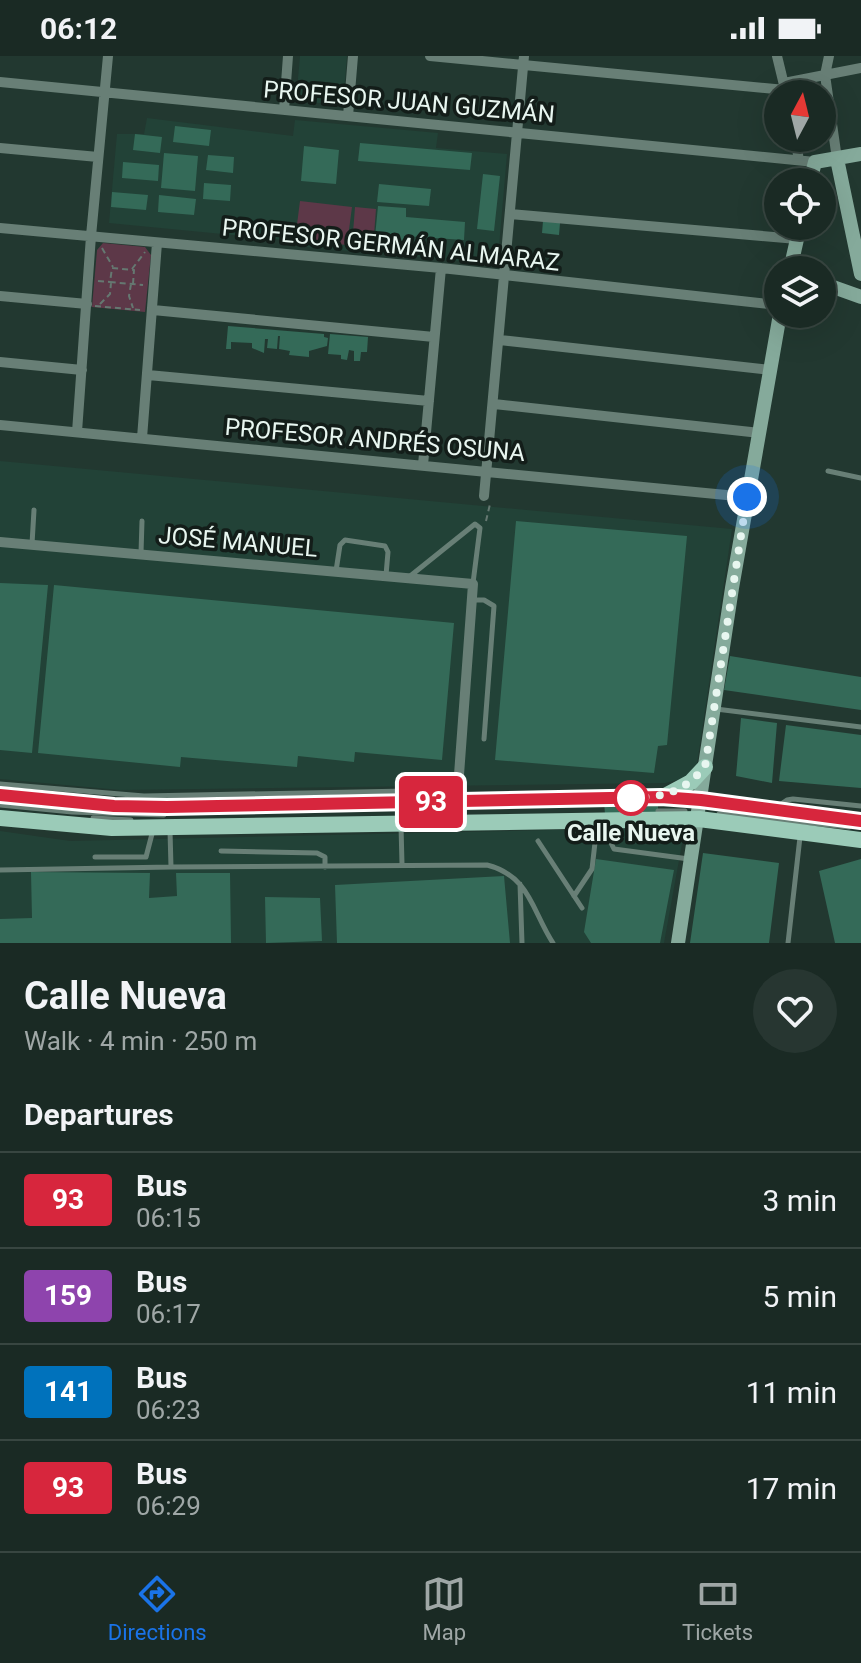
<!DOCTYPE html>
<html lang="en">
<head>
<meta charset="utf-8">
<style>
	body { margin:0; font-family:Roboto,sans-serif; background:#273631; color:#f1f3f6; height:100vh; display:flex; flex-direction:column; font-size:30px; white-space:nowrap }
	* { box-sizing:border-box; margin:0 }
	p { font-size:26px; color:#9fa7a6 }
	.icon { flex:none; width:44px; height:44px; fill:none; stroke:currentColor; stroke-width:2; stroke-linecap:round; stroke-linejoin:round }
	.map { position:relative; height:887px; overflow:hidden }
	.details { display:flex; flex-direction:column; background:#1a2a24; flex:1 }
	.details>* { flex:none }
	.badge { padding:0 16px; border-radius:6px; font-size:28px; line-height:52px }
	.needle { width:52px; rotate:7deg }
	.fabs { position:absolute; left:764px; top:24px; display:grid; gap:16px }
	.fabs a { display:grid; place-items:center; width:72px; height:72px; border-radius:50%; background:#1a2a24; box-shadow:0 8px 32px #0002,0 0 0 2px #384641; font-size:40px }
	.you { position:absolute; width:40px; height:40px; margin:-20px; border:6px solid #fff; border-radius:50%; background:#1a73e8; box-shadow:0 0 0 12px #1a73e833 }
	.map>.badge { position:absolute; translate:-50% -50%; box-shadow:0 0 0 4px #fff }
	h2 { padding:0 24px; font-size:30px; line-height:72px }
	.round { display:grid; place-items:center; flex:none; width:84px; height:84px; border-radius:42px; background:#273631 }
	.head { display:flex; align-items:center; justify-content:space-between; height:136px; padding:0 24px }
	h1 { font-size:38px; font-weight:700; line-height:60px }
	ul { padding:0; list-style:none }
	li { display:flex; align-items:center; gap:24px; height:96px; padding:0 24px; border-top:2px solid #384641 }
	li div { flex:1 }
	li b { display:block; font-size:30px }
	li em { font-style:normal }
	li .badge { min-width:88px; font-weight:700; text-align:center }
	.status { display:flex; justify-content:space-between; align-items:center; height:56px; padding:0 40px; background:#1a2a24; direction:ltr }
	.status svg { height:22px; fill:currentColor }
	.menu { display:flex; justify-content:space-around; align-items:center; height:112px; border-top:2px solid #384641; background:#1a2a24; font-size:22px; color:#9fa7a6 }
	.menu a { display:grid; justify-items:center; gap:4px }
	.menu .active { color:#1a73e8 }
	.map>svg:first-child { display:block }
	.built { fill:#224237 }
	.green { fill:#5d3848 }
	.building { fill:#346a58 }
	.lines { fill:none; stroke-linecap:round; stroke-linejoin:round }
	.path { stroke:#657871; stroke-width:2; stroke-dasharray:6 4; stroke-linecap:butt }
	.lane { stroke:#687f76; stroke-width:5 }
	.street { stroke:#687f76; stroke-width:10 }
	.secondary { stroke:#85aa9b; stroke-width:14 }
	.primary { stroke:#9bcbb8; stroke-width:16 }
	.line-casing { stroke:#fff; stroke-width:18 }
	.line { stroke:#d7263d; stroke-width:12 }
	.walk { stroke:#e8f6f0; stroke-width:8; stroke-dasharray:0 14.4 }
	.stop-dot { fill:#fff; stroke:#d7263d; stroke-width:4 }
	.labels { text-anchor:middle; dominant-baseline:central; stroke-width:7; stroke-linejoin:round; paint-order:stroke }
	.street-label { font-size:24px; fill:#e8f6f0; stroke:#131d19 }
	.stop-label { font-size:24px; font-weight:bold; fill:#e8f6f0; stroke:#131d19 }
</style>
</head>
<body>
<div class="status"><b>06:12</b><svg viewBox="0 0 49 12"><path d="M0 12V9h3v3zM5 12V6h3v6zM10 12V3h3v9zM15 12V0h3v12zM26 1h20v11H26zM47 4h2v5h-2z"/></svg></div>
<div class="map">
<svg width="861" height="887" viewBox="0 0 861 887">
	<rect width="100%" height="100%" fill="#223830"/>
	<!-- built -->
	<path class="built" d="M 300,0 L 347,0 L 343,49 L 296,45 Z
		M 147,62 L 293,80 L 295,64 L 438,77 L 436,92 L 507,98 L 498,202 L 493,208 L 284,189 L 284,184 L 109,167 L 117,78 L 144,78 Z
		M 0,405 L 732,473 L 697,708 L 689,721 L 665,727 L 120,734 L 0,723 Z
		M 685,771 L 664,887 L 0,887 L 0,775 L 70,785 Z"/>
	<!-- green -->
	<path class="green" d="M 300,145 L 352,151 L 347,189 L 295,184 Z
		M 355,151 L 376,153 L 373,192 L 352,190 Z
		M 103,187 L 145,191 L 151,199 L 145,256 L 92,251 L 97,194 Z"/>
	<!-- building -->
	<path class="building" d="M 175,70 L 211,74 L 209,90 L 173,86 Z
		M 135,78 L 162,81 L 160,97 L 133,94 Z
		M 360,87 L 472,97 L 470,114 L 358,105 Z
		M 304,90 L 339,94 L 336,128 L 301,125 Z
		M 164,97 L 198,100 L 195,135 L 161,132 Z
		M 208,99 L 234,101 L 233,117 L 206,114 Z
		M 123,106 L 159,109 L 158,125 L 122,122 Z
		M 483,118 L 500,120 L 494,175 L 477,173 Z
		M 204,127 L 231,129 L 230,145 L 203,143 Z
		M 379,128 L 431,133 L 429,150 L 377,146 Z
		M 112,136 L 148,139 L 146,154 L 111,151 Z
		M 159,139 L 196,143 L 194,159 L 158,156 Z
		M 378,150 L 406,152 L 406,161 L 465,166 L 464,184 L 404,180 L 403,195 L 374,191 Z
		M 543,165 L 560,167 L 559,179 L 542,177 Z
		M 228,270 L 324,278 L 324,281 L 328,282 L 327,290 L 309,295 L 309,301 L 289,299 L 290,295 L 279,293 L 280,280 L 278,280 L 277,293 L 267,292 L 268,283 L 265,283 L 264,297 L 252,292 L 252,287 L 231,286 L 231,293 L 226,293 Z
		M 330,278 L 368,281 L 367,296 L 361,296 L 360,305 L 354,305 L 354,295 L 349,294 L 347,304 L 341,303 L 341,299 L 328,298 Z
		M 516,465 L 687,480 L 667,689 L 658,690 L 654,717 L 495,704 Z
		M 0,527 L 48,529 L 32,697 L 0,694 Z
		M 54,529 L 454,567 L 442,704 L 355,696 L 354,706 L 298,700 L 297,711 L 181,701 L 180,711 L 38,697 Z
		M 730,600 L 861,621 L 861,654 L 724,634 Z
		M 741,662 L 777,667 L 772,727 L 736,720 Z
		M 786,669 L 861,679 L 861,732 L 779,725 Z
		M 658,743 L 658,757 L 605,759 L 604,744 Z
		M 703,797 L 779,807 L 769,887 L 690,887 Z
		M 596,803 L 674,814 L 660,887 L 591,887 L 584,876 Z
		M 861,803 L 861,887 L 835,887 L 819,815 Z
		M 31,816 L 150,817 L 149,842 L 177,840 L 176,817 L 230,817 L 231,887 L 0,887 L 0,863 L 32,862 Z
		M 504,820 L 510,887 L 337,887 L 335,829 Z
		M 265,841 L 320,842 L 322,885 L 266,887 Z"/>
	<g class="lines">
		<!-- path -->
		<path class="path" d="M 102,192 L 113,211
			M 132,213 L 145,196
			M 98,225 L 110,226
			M 131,228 L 129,240 L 133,252
			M 133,228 L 134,214 L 112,212 L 110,226 L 143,229
			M 100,248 L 110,238 L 111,227
			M 95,250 L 140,254
			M 486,465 L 490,448"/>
		<!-- lane -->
		<path class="lane" d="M 828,415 L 861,422
			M 32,488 L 34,454
			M 141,497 L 142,465
			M 336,515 L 340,489 L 345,484 L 385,490 L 388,496 L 386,519
			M 409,521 L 475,468 L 480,472 L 473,527
			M 473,544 L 484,544 L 494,550 L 484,683
			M 716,653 L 861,671
			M 0,728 L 144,740 L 458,734
			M 0,749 L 72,756 L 164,759
			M 777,751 L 787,744 L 793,743 L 861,750
			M 658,755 L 685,755
			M 719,758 L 849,771
			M 93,762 L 131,764
			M 611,768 L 611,787 L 614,793 L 689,803
			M 401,770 L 402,808
			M 170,775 L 171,811 L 487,809 C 530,820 532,855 553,887
			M 538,785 L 582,852
			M 221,795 L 317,797 L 325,801 L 325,811
			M 95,801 L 146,801 L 153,774
			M 0,814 L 171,811
			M 520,828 L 522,887
			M 574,840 L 592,813 L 597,769
			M 788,887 L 800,781"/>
		<!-- street -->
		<path class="street" d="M 430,0 L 785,34
			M 777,0 L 785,33
			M 829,0 L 825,19 L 837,103
			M 0,26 L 815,106
			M 784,27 L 861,12
			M 284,54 L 288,0
			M 348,60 L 353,0
			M 795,82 L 799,104
			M 0,92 L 98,101
			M 510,158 L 797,183
			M 0,172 L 441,212 L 778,249
			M 0,240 L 87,248
			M 153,254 L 434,281
			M 500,284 L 770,314
			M 0,306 L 82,314
			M 148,319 L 429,345
			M 494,348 L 760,377
			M 0,369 L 747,441
			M 77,376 L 91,180 L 108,0
			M 142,382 L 157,187
			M 423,409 L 441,212
			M 484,440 L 524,0
			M 0,486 L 473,528 L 457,746"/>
		<!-- secondary -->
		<path class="secondary" d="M 837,103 L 861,218
			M 810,126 L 815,106 L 861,98
			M 790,214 L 800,170
			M 822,227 L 861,241
			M 678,887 L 732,532 L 780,258"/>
		<!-- primary -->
		<path class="primary" d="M 0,739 L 114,750 L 167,751 L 661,741 L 701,744 L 861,765
			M 665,740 L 691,726 L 705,711
			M 0,762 L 112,772 L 699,763 L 861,784"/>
	</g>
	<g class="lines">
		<!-- line casing -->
		<g class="line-casing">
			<path id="line" d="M 0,739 L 114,750 L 167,751 L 661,741 L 701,744 L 861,765"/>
		</g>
		<!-- line -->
		<use href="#line" class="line"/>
		<!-- walk -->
		<path class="walk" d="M 631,742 C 667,740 680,738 705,711 L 747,441"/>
	</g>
	<!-- markers -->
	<circle class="stop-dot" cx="631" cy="742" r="16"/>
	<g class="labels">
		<!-- street labels -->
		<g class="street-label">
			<text transform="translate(409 46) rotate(5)">PROFESOR JUAN GUZMÁN</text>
			<text transform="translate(391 189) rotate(6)">PROFESOR GERMÁN ALMARAZ</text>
			<text transform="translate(375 384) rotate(5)">PROFESOR ANDRÉS OSUNA</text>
			<text transform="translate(238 486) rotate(5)">JOSÉ MANUEL</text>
		</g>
		<!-- stop labels -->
		<g class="stop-label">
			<text x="631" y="777">Calle Nueva</text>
		</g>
	</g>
</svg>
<div class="fabs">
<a><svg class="needle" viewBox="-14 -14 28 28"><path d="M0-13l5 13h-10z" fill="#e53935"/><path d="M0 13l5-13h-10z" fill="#9fa7a6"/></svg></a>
<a><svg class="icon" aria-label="locate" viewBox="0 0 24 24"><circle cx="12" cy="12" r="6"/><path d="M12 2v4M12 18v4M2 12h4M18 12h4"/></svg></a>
<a><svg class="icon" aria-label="layers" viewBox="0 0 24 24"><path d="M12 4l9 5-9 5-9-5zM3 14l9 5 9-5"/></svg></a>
</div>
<div class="you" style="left:747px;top:441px"></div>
<b class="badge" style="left:431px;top:746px;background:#d7263d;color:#fff">93</b>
</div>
<section class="details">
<div class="head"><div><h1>Calle Nueva</h1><p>Walk · 4 min · 250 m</p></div><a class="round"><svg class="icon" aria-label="heart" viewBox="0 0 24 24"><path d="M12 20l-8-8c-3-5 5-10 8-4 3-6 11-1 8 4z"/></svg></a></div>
<h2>Departures</h2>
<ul>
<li><span class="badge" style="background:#d7263d;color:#fff">93</span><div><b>Bus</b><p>06:15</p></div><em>3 min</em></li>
<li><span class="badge" style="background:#8e44ad;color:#fff">159</span><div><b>Bus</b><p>06:17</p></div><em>5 min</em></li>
<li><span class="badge" style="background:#0072bc;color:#fff">141</span><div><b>Bus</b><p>06:23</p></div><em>11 min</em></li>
<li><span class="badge" style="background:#d7263d;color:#fff">93</span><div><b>Bus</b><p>06:29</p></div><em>17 min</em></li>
</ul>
</section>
<nav class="menu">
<a class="active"><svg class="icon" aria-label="directions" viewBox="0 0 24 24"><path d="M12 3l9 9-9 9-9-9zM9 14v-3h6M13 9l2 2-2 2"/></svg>Directions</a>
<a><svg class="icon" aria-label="map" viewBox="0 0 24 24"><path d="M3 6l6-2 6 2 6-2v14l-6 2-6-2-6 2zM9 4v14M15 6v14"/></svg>Map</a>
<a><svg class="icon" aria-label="tickets" viewBox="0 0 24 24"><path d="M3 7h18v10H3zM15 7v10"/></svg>Tickets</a>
</nav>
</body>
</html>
